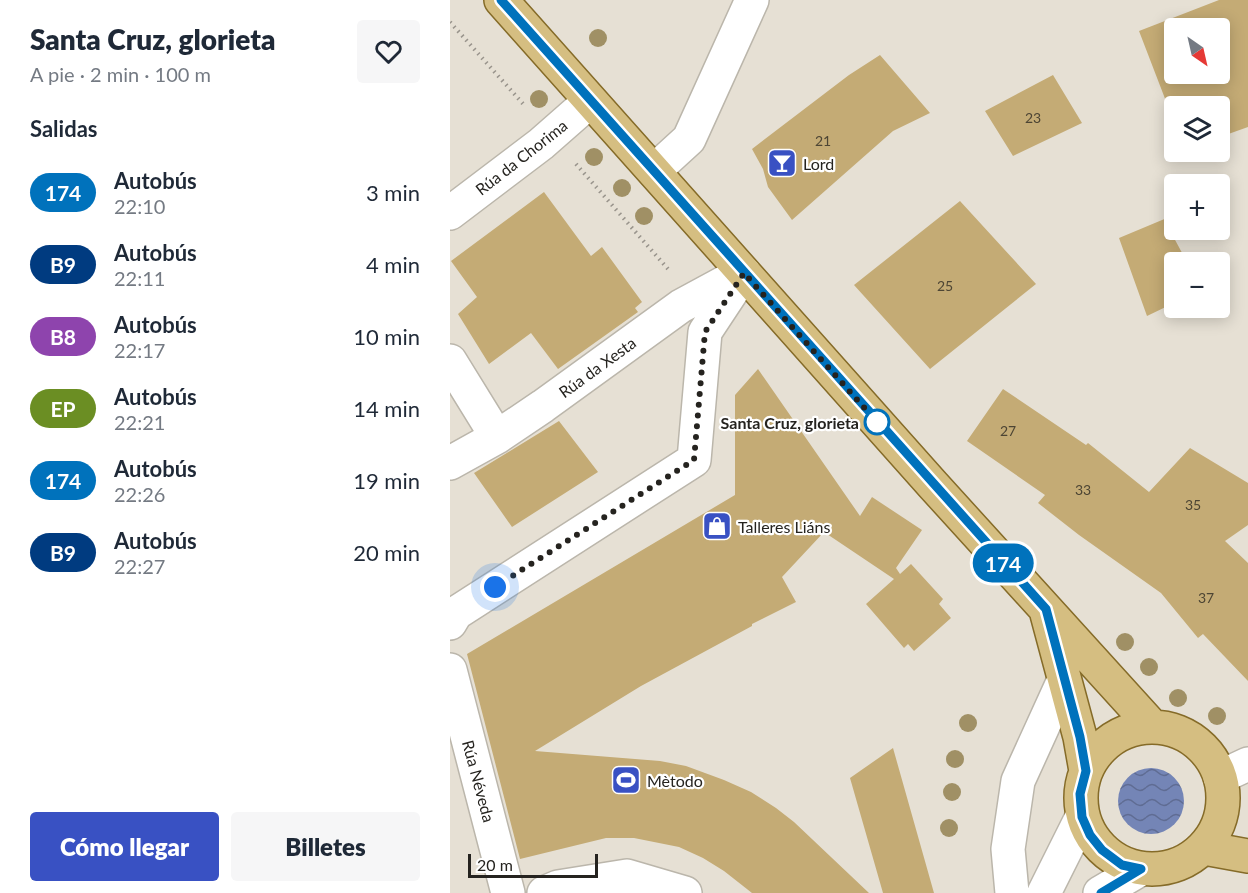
<!DOCTYPE html>
<html lang="es">
<head>
<meta charset="utf-8">
<style>
	body { margin:0; font-family:Lato,sans-serif; background:#f6f6f7; color:#1f2937; height:100vh; display:flex; flex-direction:column; font-size:22px; white-space:nowrap }
	* { box-sizing:border-box; margin:0 }
	p { font-size:20px; color:#747a83 }
	.icon { flex:none; width:33px; height:33px; fill:none; stroke:currentColor; stroke-width:2; stroke-linecap:round; stroke-linejoin:round }
	.map { position:relative; flex:1; overflow:hidden }
	.drawer { display:flex; flex-direction:column; background:#fff; width:450px }
	.drawer>* { flex:none }
	.badge { padding:0 12px; border-radius:20px; font-size:21px; line-height:39px }
	.needle { width:39px; rotate:146deg }
	.controls { position:absolute; left:714px; top:18px; display:grid; gap:12px }
	.controls a { display:grid; place-items:center; width:66px; height:66px; border-radius:6px; background:#fff; box-shadow:0 3px 15px #0003; font-size:30px }
	.scale { position:absolute; left:18px; bottom:15px; width:130px; box-sizing:border-box; padding-left:6px; border:3px solid #25231f; border-top:0; font-size:16px; line-height:21px; white-space:nowrap; color:#25231f; -webkit-text-stroke:4px #fff; paint-order:stroke }
	.you { position:absolute; width:30px; height:30px; margin:-15px; border:4px solid #fff; border-radius:50%; background:#1a73e8; box-shadow:0 0 0 9px #1a73e833 }
	.map>.badge { position:absolute; translate:-50% -50%; box-shadow:0 0 0 3px #fff }
	h2 { padding:0 30px; font-size:22px; line-height:54px }
	.round { display:grid; place-items:center; flex:none; width:63px; height:63px; border-radius:6px; background:#f6f6f7 }
	.head { display:flex; align-items:center; justify-content:space-between; height:102px; padding:0 30px }
	h1 { font-size:28px; font-weight:800; line-height:45px }
	.primary-button { display:flex; gap:12px; margin-top:auto; padding:12px 30px }
	.primary-button a { flex:1; height:69px; border-radius:6px; background:#3951c3; color:#fff; font-size:24px; font-weight:800; line-height:69px; text-align:center }
	.primary-button a+a { background:#f6f6f7; color:#1f2937 }
	ul { padding:0; list-style:none }
	li { display:flex; align-items:center; gap:18px; height:72px; padding:0 30px }
	li div { flex:1 }
	li b { display:block; font-size:22px }
	li em { font-style:normal }
	li .badge { min-width:66px; font-weight:700; text-align:center }
	main { display:flex; flex:1; min-height:0 }
	.map>svg:first-child { display:block }
	.water { fill:url(#water-waves) }
	.building { fill:#c4ab75; fill-rule:evenodd }
	.lines { fill:none; stroke-linecap:round; stroke-linejoin:round }
	.minor-casing { stroke:#bbb6ab; stroke-width:36 }
	.major-casing { stroke:#856b28; stroke-width:36 }
	.path { stroke:#99948c; stroke-width:4; stroke-dasharray:1.5 4.5; stroke-linecap:butt }
	.minor { stroke:#fff; stroke-width:33 }
	.major { stroke:#d5be81; stroke-width:33 }
	.tree { fill:#a09065 }
	.line-casing { stroke:#fff; stroke-width:14 }
	.line { stroke:#0072bc; stroke-width:9 }
	.walk { stroke:#25231f; stroke-width:6; stroke-dasharray:0 10.8 }
	.stop-dot { fill:#fff; stroke:#0072bc; stroke-width:3 }
	.labels { text-anchor:middle; dominant-baseline:central; stroke-width:4.5; stroke-linejoin:round; paint-order:stroke }
	.number-label { font-size:14px; fill:#4d4534 }
	.street-label { font-size:16px; fill:#25231f; stroke:#fff }
	.poi-label { font-size:16px; fill:#25231f; stroke:#fff; text-anchor:start }
	.stop-label { font-size:16px; font-weight:bold; fill:#25231f; stroke:#fff; text-anchor:end }
</style>
</head>
<body>
<main>
<section class="drawer">
<div class="head"><div><h1>Santa Cruz, glorieta</h1><p>A pie · 2 min · 100 m</p></div><a class="round"><svg class="icon" aria-label="heart" viewBox="0 0 24 24"><path d="M12 20l-8-8c-3-5 5-10 8-4 3-6 11-1 8 4z"/></svg></a></div>
<h2>Salidas</h2>
<ul>
<li><span class="badge" style="background:#0072bc;color:#fff">174</span><div><b>Autobús</b><p>22:10</p></div><em>3 min</em></li>
<li><span class="badge" style="background:#003b80;color:#fff">B9</span><div><b>Autobús</b><p>22:11</p></div><em>4 min</em></li>
<li><span class="badge" style="background:#8e44ad;color:#fff">B8</span><div><b>Autobús</b><p>22:17</p></div><em>10 min</em></li>
<li><span class="badge" style="background:#6b8e23;color:#fff">EP</span><div><b>Autobús</b><p>22:21</p></div><em>14 min</em></li>
<li><span class="badge" style="background:#0072bc;color:#fff">174</span><div><b>Autobús</b><p>22:26</p></div><em>19 min</em></li>
<li><span class="badge" style="background:#003b80;color:#fff">B9</span><div><b>Autobús</b><p>22:27</p></div><em>20 min</em></li>
</ul>
<div class="primary-button"><a>Cómo llegar</a><a>Billetes</a></div>
</section>
<div class="map">
<svg width="798" height="893" viewBox="0 0 798 893">
	<defs>
		<pattern id="water-waves" width="16" height="10" patternUnits="userSpaceOnUse" patternTransform="scale(1.5)"><rect width="16" height="10" fill="#7485b6"/><path d="M0 5q4-4 8 0t8 0" fill="none" stroke="#5f6c93"/></pattern>
	</defs>
	<rect width="100%" height="100%" fill="#e6e0d4"/>
	<!-- water -->
	<path class="water" d="M668 801a33 33 0 1 1 66 0a33 33 0 1 1-66 0Z"/>
	<!-- building -->
	<path class="building" d="M 769,0 L 798,0 L 798,127 L 770,137 L 770,106 L 724,106 L 724,122 L 689,31 ZM 724,28 L 770,28 L 770,74 L 724,74 Z
		M 430,55 L 480,113 L 443,131 L 342,220 L 318,187 L 313,169 L 302,149 L 399,75 Z
		M 603,75 L 632,123 L 563,156 L 535,111 Z
		M 94,192 L 141,256 L 152,247 L 192,302 L 185,308 L 188,312 L 108,369 L 81,333 L 39,364 L 8,314 L 27,297 L 1,261 Z
		M 510,201 L 586,284 L 480,369 L 404,285 Z
		M 724,215 L 724,238 L 737,262 L 724,262 L 724,303 L 697,316 L 669,238 Z
		M 308,369 L 410,516 L 422,497 L 472,530 L 446,568 L 450,574 L 461,564 L 493,599 L 489,604 L 501,618 L 464,651 L 458,644 L 454,648 L 416,604 L 444,579 L 374,532 L 332,577 L 346,602 L 302,624 L 302,626 L 191,686 L 85,751 L 210,761 L 236,766 L 274,780 L 301,792 L 326,808 L 344,822 L 419,893 L 302,893 L 274,871 L 253,858 L 229,847 L 184,838 L 156,838 L 70,859 L 17,654 L 285,495 L 285,395 Z
		M 553,389 L 636,445 L 638,443 L 699,492 L 740,448 L 798,483 L 798,525 L 775,541 L 798,563 L 798,681 L 753,634 L 748,638 L 711,593 L 629,535 L 588,503 L 595,495 L 517,441 Z
		M 109,421 L 148,472 L 62,527 L 24,473 Z
		M 443,748 L 484,893 L 433,893 L 400,778 Z"/>
	<g class="lines">
		<!-- minor casing -->
		<g class="minor-casing">
			<path id="minor" d="M 204,171 L 239,139 L 302,0
				M 0,213 L 91,144 L 140,101
				M 0,361 L 47,437
				M 0,463 L 47,437 L 93,406 L 231,306 L 292,273
				M 0,623 L 6,613 L 244,460 L 255,332 L 294,273
				M 0,670 L 58,893
				M 770,777 L 798,764
				M 94,893 L 108,887 L 177,876 L 235,893
				M 562,893 L 558,849 L 568,781 L 614,680
				M 594,893 L 632,817
				M 650,893 L 691,869"/>
		</g>
		<!-- major casing -->
		<g class="major-casing">
			<path id="major" d="M 51,0 L 483,485 L 702,726
				M 597,614 L 630,737 L 636,771
				M631 798a71 71 0 1 1 142 0a71 71 0 1 1-142 0Z
				M 754,848 L 798,856"/>
		</g>
		<!-- path -->
		<path class="path" d="M 0,22 L 75,106
			M 126,164 L 218,269"/>
		<!-- minor -->
		<use href="#minor" class="minor"/>
		<!-- major -->
		<use href="#major" class="major"/>
	</g>
	<!-- trees -->
	<g class="tree">
		<circle cx="148" cy="38" r="9"/>
		<circle cx="89" cy="99" r="9"/>
		<circle cx="144" cy="157" r="9"/>
		<circle cx="172" cy="188" r="9"/>
		<circle cx="194" cy="216" r="9"/>
		<circle cx="675" cy="642" r="9"/>
		<circle cx="699" cy="667" r="9"/>
		<circle cx="728" cy="698" r="9"/>
		<circle cx="767" cy="716" r="9"/>
		<circle cx="518" cy="723" r="9"/>
		<circle cx="505" cy="759" r="9"/>
		<circle cx="502" cy="792" r="9"/>
		<circle cx="499" cy="828" r="9"/>
	</g>
	<g class="lines">
		<!-- line casing -->
		<g class="line-casing">
			<path id="line" d="M 51,0 L 596,609 L 630,737 L 636,771 L 630,794 L 632,817 L 640,835 L 652,850 L 672,865 L 691,869 L 651,893"/>
		</g>
		<!-- line -->
		<use href="#line" class="line"/>
		<!-- walk -->
		<path class="walk" d="M 45,587 L 244,460 L 255,332 L 294,273 L 427,422"/>
	</g>
	<!-- icons -->
	<defs>
		<g id="bar-square" transform="scale(1.5)"><rect x="-9" y="-9" width="18" height="18" rx="4" fill="#3951c3" stroke="#fff"/><path d="M-6-5H6L.8 .8V4.5H3.5V6h-7V4.5H-.8V.8Z" fill="#fff"/></g>
		<g id="shop-square" transform="scale(1.5)"><rect x="-9" y="-9" width="18" height="18" rx="4" fill="#3951c3" stroke="#fff"/><path d="M-5-2.5h2.3a2.7 3.5 0 0 1 5.4 0H5L5.5 6h-11ZM-1.5-2.5h3a1.5 2.3 0 0 0-3 0Z" fill="#fff"/></g>
		<g id="stadium-square" transform="scale(1.5)"><rect x="-9" y="-9" width="18" height="18" rx="4" fill="#3951c3" stroke="#fff"/><path d="M0-5a6.5 5 0 1 0 0 10a6.5 5 0 1 0 0-10ZM-3.5-1.8h7v3.6h-7Z" fill="#fff"/></g>
	</defs>
	<g fill-rule="evenodd">
		<use href="#bar-square" x="332" y="163"/>
		<use href="#shop-square" x="267" y="526"/>
		<use href="#stadium-square" x="176" y="780"/>
	</g>
	<!-- markers -->
	<circle class="stop-dot" cx="427" cy="422" r="12"/>
	<g class="labels">
		<!-- number labels -->
		<g class="number-label">
			<text x="583" y="117">23</text>
			<text x="373" y="140">21</text>
			<text x="495" y="285">25</text>
			<text x="558" y="430">27</text>
			<text x="633" y="489">33</text>
			<text x="743" y="504">35</text>
			<text x="756" y="597">37</text>
		</g>
		<!-- street labels -->
		<g class="street-label">
			<text transform="translate(71 157) rotate(-38)">Rúa da Chorima</text>
			<text transform="translate(147 367) rotate(-36)">Rúa da Xesta</text>
			<text transform="translate(29 781) rotate(75)">Rúa Néveda</text>
		</g>
		<!-- poi labels -->
		<g class="poi-label">
			<text x="353" y="163">Lord</text>
			<text x="288" y="526">Talleres Liáns</text>
			<text x="197" y="780">Mètodo</text>
		</g>
		<!-- stop labels -->
		<g class="stop-label">
			<text x="409" y="422">Santa Cruz, glorieta</text>
		</g>
	</g>
</svg>
<div class="controls">
<a><svg class="needle" viewBox="-14 -14 28 28"><path d="M0-13l5 13h-10z" fill="#e53935"/><path d="M0 13l5-13h-10z" fill="#747a83"/></svg></a>
<a><svg class="icon" aria-label="layers" viewBox="0 0 24 24"><path d="M12 4l9 5-9 5-9-5zM3 14l9 5 9-5"/></svg></a>
<a>+</a>
<a>−</a>
</div>
<div class="scale">20 m</div>
<div class="you" style="left:45px;top:587px"></div>
<b class="badge" style="left:553px;top:563px;background:#0072bc;color:#fff">174</b>
</div>
</main>
</body>
</html>
